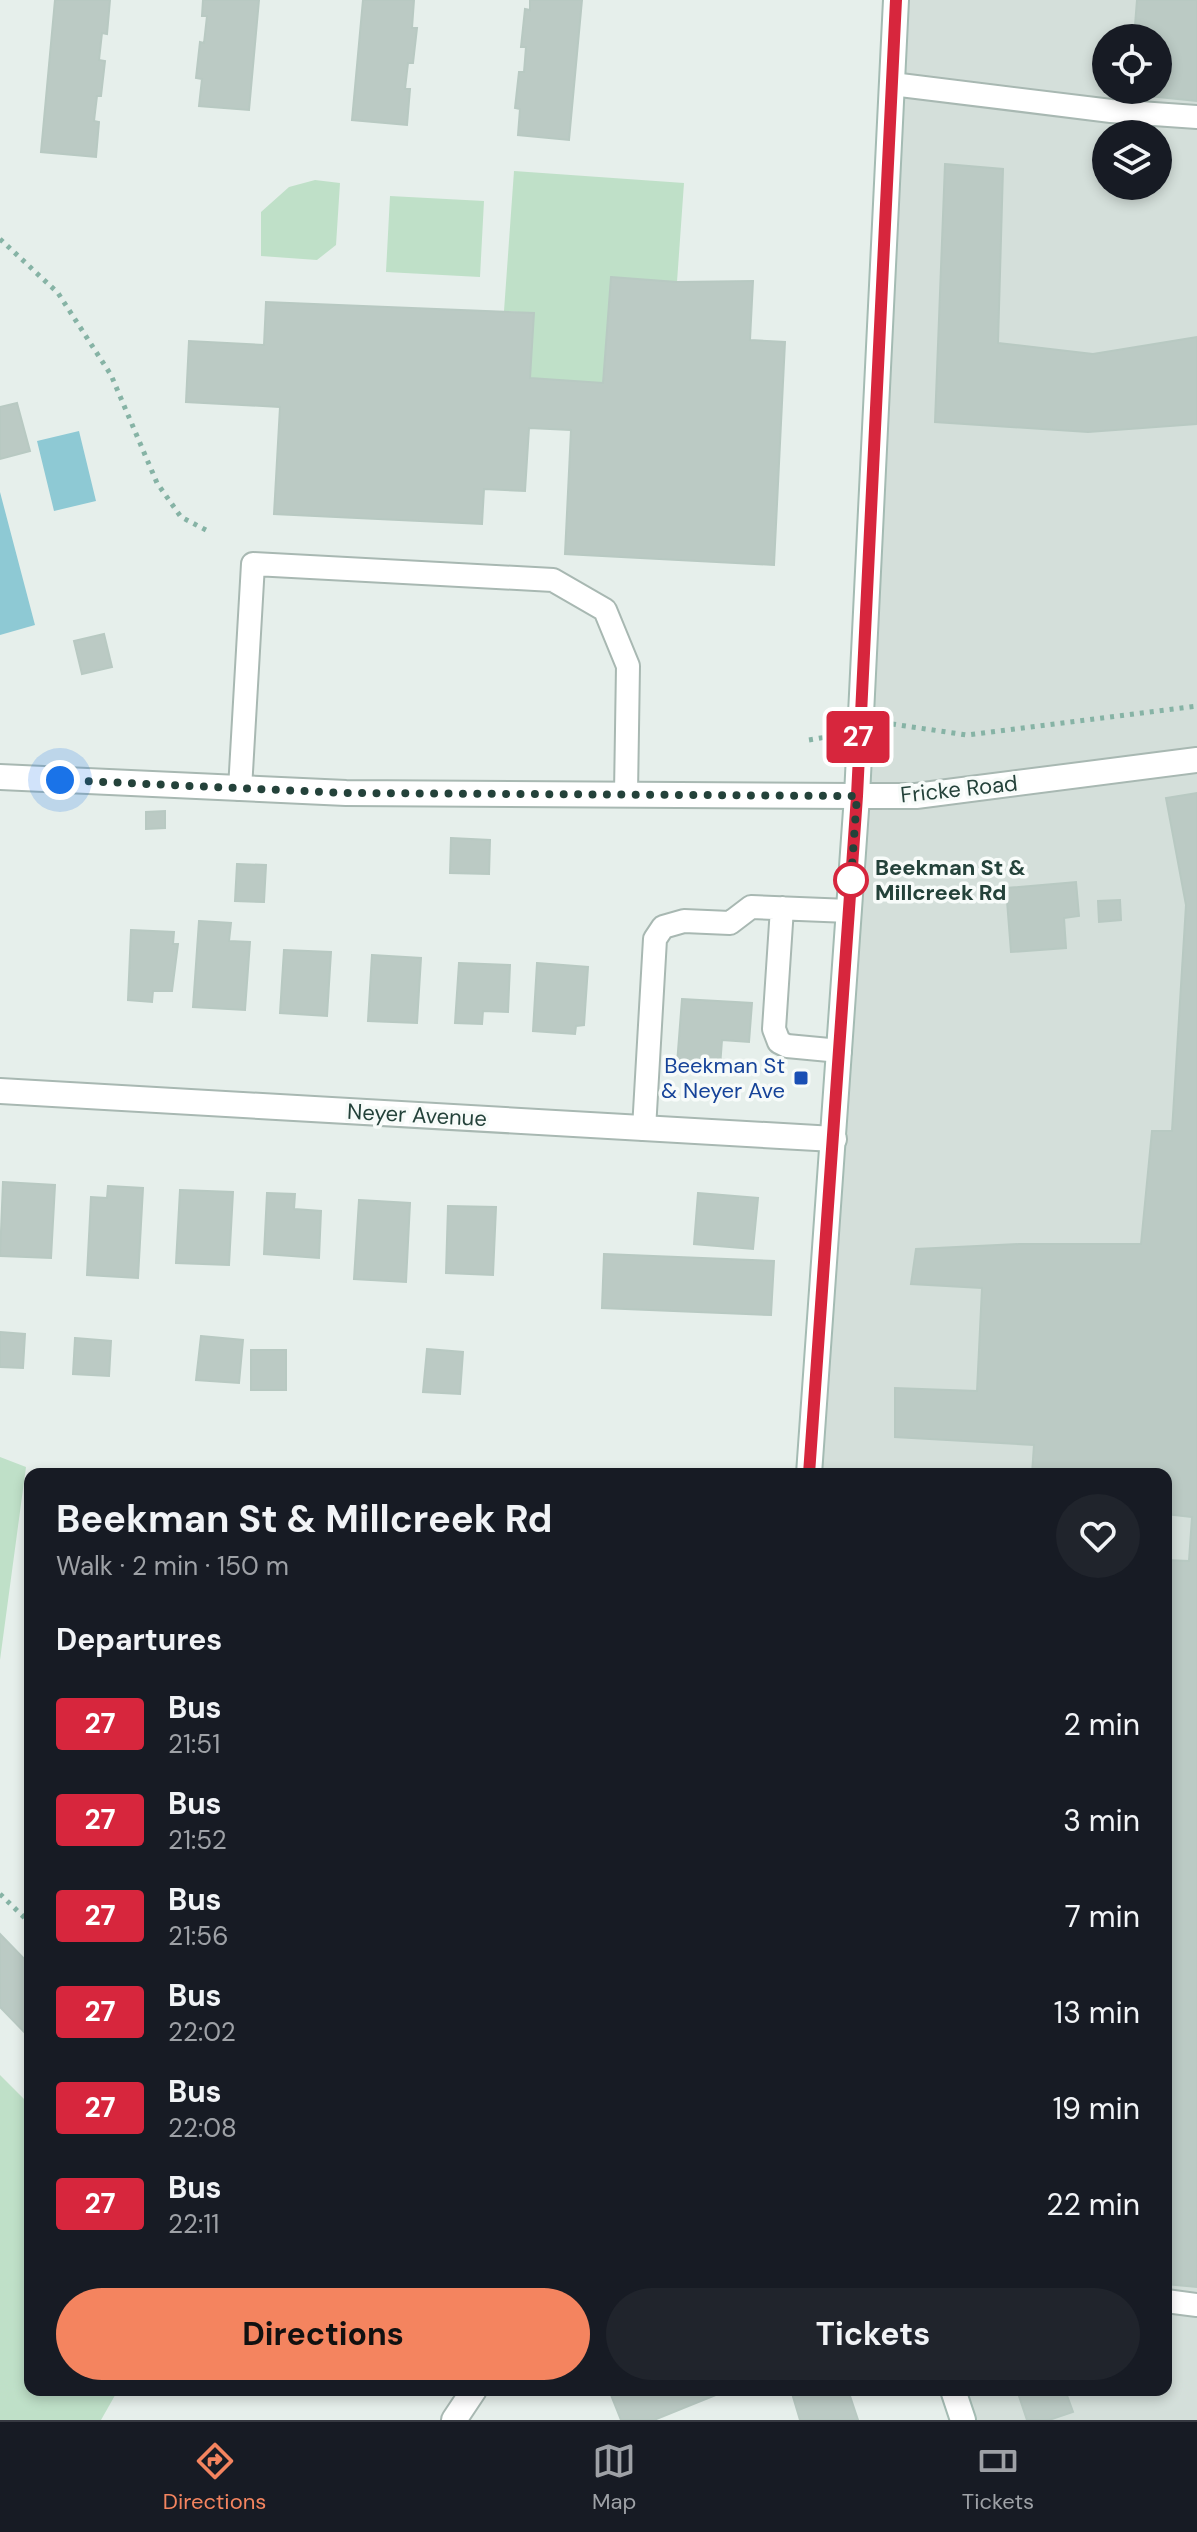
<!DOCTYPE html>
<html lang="en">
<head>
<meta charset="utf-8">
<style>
	body { margin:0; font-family:"DM Sans",sans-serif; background:#20242c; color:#f1f3f6; height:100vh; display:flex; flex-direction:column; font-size:30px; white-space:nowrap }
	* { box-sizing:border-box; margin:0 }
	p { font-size:26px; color:#9ea1a6 }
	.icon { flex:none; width:44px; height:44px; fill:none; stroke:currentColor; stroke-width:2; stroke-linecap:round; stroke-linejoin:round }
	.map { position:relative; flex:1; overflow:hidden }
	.details { position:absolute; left:24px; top:1468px; width:1148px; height:928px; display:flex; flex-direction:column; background:#171b24; border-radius:16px; box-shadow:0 4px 12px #0003 }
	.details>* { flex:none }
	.badge { padding:0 16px; border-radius:6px; font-size:28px; line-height:52px }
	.controls { position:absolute; left:1092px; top:24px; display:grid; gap:16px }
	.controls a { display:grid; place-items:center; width:80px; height:80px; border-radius:50%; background:#171b24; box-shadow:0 4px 12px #0003; font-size:40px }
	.you { position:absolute; width:40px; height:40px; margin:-20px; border:6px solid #fff; border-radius:50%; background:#1a73e8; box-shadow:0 0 0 12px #1a73e833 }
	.map>.badge { position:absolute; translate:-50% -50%; box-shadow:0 0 0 4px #fff }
	h2 { padding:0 32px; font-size:30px; line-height:72px }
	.round { display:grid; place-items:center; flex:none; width:84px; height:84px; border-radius:42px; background:#20242c }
	.overview { display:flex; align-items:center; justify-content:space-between; height:136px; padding:0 32px }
	h1 { font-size:38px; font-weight:700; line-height:60px }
	.cta { display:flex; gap:16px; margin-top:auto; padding:16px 32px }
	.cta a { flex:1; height:92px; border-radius:48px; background:#f4845f; color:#111; font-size:32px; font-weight:700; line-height:92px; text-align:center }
	.cta a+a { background:#20242c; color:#f1f3f6 }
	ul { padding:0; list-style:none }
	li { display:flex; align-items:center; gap:24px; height:96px; padding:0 32px }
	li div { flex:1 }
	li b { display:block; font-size:30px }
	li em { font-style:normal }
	li .badge { min-width:88px; font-weight:700; text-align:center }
	.dock { display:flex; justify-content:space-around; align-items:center; height:112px; border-top:2px solid #363941; background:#171b24; font-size:22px; color:#9ea1a6 }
	.dock a { display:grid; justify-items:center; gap:4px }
	.dock .current { color:#f4845f }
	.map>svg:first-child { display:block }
	.built { fill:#d4dfda; fill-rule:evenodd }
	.green { fill:#bfe0c8 }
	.water { fill:#8ec9d4 }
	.building { fill:#bbcac4; stroke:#b8c9c2; stroke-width:2 }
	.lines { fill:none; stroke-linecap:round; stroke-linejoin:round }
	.service-casing { stroke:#a8b8b2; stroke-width:26 }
	.minor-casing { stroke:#a8b8b2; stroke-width:28 }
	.tertiary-casing { stroke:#a8b8b2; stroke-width:28 }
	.secondary-casing { stroke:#a4bbb3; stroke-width:28 }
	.path { stroke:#86b3a5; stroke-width:5; stroke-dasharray:4 6; stroke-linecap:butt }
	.service { stroke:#fff; stroke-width:22 }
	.minor { stroke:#fff; stroke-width:24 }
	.tertiary { stroke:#fff; stroke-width:24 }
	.secondary { stroke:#fff; stroke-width:24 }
	.line-casing { stroke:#fff; stroke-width:18 }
	.line { stroke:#d7263d; stroke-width:12 }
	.walk { stroke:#24423a; stroke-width:8; stroke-dasharray:0 14.4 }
	.stop-dot { fill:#fff; stroke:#d7263d; stroke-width:4 }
	.transit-dot { fill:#1a4fb4; stroke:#f7fbf9; stroke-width:3 }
	.labels { text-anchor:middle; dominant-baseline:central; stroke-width:7; stroke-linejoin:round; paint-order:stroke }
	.street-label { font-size:22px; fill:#24423a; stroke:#f7fbf9 }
	.stop-label { font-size:22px; font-weight:bold; fill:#24423a; stroke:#f7fbf9; text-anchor:start }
	.transit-label { font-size:22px; fill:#164399; stroke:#f7fbf9; text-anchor:end }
</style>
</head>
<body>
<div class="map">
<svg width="1197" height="2420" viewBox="0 0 1197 2420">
	<rect width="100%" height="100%" fill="#e6efeb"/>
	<!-- built -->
	<path class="built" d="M 896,0 L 1197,0 L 1197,2420 L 963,2420 L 953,2390 L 1166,2390 L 1166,1474 L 809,1474 ZM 1106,38 L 1158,38 L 1158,90 L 1106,90 ZM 1106,134 L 1158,134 L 1158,186 L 1106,186 Z"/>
	<!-- green -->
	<path class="green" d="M 514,171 L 684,183 L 677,282 L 611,278 L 603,383 L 530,378 L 534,313 L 504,311 Z
		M 315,180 L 340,183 L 336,245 L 317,260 L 261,256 L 261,212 L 289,187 Z
		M 390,196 L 484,201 L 480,277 L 386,272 Z
		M 0,1457 L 26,1467 L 0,1660 Z
		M 0,2075 L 30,2105 L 30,2390 L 118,2390 L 101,2420 L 0,2420 Z"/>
	<!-- water -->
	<path class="water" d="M 79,431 L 96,501 L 54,511 L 37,441 Z
		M 0,492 L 35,625 L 0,635 Z"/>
	<!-- building -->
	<path class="building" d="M 55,0 L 110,0 L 107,34 L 102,33 L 99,60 L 105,61 L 101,96 L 97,96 L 94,121 L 99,122 L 96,157 L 41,152 Z
		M 203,0 L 259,0 L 249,110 L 199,106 L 202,79 L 196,78 L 200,42 L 204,43 L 207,16 L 202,16 Z
		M 363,0 L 414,0 L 412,28 L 417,28 L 413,63 L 408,63 L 405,89 L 410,89 L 407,125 L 352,120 Z
		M 530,0 L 582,0 L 569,140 L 518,135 L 520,109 L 515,108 L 519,72 L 524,72 L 526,47 L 521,47 L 525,9 L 530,10 Z
		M 1137,0 L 1197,0 L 1197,101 L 1129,94 L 1129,90 L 1158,90 L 1158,38 L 1134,38 Z
		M 945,164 L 1003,169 L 998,343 L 1093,354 L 1197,337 L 1197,424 L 1088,432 L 935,422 Z
		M 611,277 L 677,282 L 753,281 L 750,340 L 785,342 L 774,565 L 565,554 L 571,430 L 529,428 L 525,491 L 484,489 L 482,524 L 274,514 L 280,407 L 186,402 L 189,341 L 264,345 L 266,302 L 534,313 L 530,378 L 603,383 Z
		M 17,403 L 30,451 L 0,459 L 0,407 Z
		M 104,634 L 112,667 L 82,674 L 74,641 Z
		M 1197,793 L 1197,2287 L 1166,2284 L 1166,1560 L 1189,1561 L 1192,1517 L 1166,1514 L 1166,1474 L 1032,1474 L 1034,1445 L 895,1437 L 895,1388 L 977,1391 L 982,1288 L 911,1284 L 916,1249 L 1019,1244 L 1141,1244 L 1152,1131 L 1172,1131 L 1186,905 L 1166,798 Z
		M 165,811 L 165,828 L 146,829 L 146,812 Z
		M 451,838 L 490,840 L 489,874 L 450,873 Z
		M 237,864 L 266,865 L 264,902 L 235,901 Z
		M 1076,882 L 1079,916 L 1064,918 L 1066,948 L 1011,952 L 1006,888 Z
		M 1120,900 L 1121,920 L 1099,922 L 1098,901 Z
		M 199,921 L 231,923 L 229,941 L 250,942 L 245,1010 L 193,1007 Z
		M 131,930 L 174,932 L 173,944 L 178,944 L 172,991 L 153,991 L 152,1002 L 128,1000 Z
		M 284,950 L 331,952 L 327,1016 L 280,1013 Z
		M 372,955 L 421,958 L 417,1023 L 368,1021 Z
		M 459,963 L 510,965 L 508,1012 L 483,1011 L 482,1024 L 455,1023 Z
		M 537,963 L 588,967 L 584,1025 L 576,1026 L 575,1034 L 533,1031 Z
		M 682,999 L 752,1003 L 749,1042 L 722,1040 L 720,1067 L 677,1064 Z
		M 3,1182 L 55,1185 L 51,1258 L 0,1256 Z
		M 108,1186 L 143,1188 L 138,1278 L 87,1275 L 91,1197 L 107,1198 Z
		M 180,1190 L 233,1192 L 229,1265 L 176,1263 Z
		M 267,1193 L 295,1194 L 294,1209 L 321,1211 L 319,1258 L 264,1254 Z
		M 698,1193 L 758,1198 L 753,1249 L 694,1244 Z
		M 359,1200 L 410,1203 L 406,1282 L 354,1279 Z
		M 448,1206 L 496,1207 L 493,1275 L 446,1273 Z
		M 604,1254 L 774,1261 L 771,1315 L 602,1308 Z
		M 0,1332 L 25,1334 L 23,1368 L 0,1367 Z
		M 201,1336 L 243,1340 L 239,1383 L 196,1380 Z
		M 75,1338 L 111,1341 L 109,1376 L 73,1374 Z
		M 427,1349 L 463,1352 L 460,1394 L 423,1392 Z
		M 251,1350 L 286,1350 L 286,1390 L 251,1390 Z
		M 0,1934 L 30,1965 L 30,2038 L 0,2007 Z
		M 609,2390 L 728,2390 L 654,2420 L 621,2420 Z
		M 791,2390 L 848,2390 L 858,2420 L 800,2420 Z
		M 1017,2390 L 1065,2390 L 1073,2412 L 1049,2420 L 1027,2420 Z"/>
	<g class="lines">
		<!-- service casing -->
		<g class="service-casing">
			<path id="service" d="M 892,84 L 1111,111 L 1197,117
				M 240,789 L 253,564 L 553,580 L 605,610 L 628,666 L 626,793
				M 782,908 L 774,1029 L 779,1042 L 787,1046 L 840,1051
				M 644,1129 L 655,939 L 663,927 L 684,921 L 730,923 L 751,907 L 849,911
				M 1166,2301 L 1197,2305"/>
		</g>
		<!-- minor casing -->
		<g class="minor-casing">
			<path id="minor" d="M 0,777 L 346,793 L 857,796
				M 0,1091 L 834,1139
				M 454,2420 L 474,2390"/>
		</g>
		<!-- tertiary casing -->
		<g class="tertiary-casing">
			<path id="tertiary" d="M 857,796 L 916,796 L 1197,760"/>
		</g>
		<!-- secondary casing -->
		<g class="secondary-casing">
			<path id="secondary" d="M 809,1474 L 857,796 L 896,0
				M 953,2390 L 963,2420"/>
		</g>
		<!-- path -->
		<path class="path" d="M 0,239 L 58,293 L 111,375 L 157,483 L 181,517 L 206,530
			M 892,724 L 967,735 L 1197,706
			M 809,740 L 832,736
			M 0,1894 L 30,1923"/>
		<!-- service -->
		<use href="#service" class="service"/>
		<!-- minor -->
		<use href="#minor" class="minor"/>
		<!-- tertiary -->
		<use href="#tertiary" class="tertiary"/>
		<!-- secondary -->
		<use href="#secondary" class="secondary"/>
	</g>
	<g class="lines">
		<!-- line casing -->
		<g class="line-casing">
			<path id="line" d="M 809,1474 L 857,796 L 896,0"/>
		</g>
		<!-- line -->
		<use href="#line" class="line"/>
		<!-- walk -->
		<path class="walk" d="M 60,780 L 346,793 L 857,796 L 851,880"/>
	</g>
	<!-- markers -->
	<circle class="stop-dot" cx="851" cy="880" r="16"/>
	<rect class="transit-dot" x="793" y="1070" width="16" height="16" rx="4"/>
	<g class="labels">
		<!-- street labels -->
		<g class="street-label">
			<text transform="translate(959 789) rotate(-6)">Fricke Road</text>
			<text transform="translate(417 1115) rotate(3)">Neyer Avenue</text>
		</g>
		<!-- stop labels -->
		<g class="stop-label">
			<text x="875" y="867">Beekman St &amp;<tspan x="875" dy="25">Millcreek Rd</tspan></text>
		</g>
		<!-- transit labels -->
		<g class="transit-label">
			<text x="785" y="1065">Beekman St<tspan x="785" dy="25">&amp; Neyer Ave</tspan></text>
		</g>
	</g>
</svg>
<div class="controls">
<a><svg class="icon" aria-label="locate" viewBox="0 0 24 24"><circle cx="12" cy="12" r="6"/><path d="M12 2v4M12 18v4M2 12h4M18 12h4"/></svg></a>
<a><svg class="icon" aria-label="layers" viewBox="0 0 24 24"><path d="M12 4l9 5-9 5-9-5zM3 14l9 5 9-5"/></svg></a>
</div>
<div class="you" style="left:60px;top:780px"></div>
<b class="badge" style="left:858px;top:737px;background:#d7263d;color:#fff">27</b>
<section class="details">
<div class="overview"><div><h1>Beekman St &amp; Millcreek Rd</h1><p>Walk · 2 min · 150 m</p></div><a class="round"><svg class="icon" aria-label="heart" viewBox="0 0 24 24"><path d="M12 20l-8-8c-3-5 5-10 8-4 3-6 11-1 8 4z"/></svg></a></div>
<h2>Departures</h2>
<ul>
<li><span class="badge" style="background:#d7263d;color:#fff">27</span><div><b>Bus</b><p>21:51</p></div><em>2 min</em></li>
<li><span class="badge" style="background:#d7263d;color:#fff">27</span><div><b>Bus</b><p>21:52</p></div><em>3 min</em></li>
<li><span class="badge" style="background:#d7263d;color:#fff">27</span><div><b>Bus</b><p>21:56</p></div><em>7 min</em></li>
<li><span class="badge" style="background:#d7263d;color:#fff">27</span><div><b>Bus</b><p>22:02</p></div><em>13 min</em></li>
<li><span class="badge" style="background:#d7263d;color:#fff">27</span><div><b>Bus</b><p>22:08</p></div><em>19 min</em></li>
<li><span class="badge" style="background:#d7263d;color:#fff">27</span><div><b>Bus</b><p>22:11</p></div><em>22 min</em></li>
</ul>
<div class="cta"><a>Directions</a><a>Tickets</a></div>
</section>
</div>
<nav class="dock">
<a class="current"><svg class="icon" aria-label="directions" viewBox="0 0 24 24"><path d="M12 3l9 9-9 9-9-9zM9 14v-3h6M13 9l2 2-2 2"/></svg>Directions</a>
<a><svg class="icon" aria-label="map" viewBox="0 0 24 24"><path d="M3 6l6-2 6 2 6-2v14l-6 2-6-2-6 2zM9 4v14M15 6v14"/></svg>Map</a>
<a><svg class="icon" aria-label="tickets" viewBox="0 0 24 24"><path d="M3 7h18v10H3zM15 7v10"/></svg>Tickets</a>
</nav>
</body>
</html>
